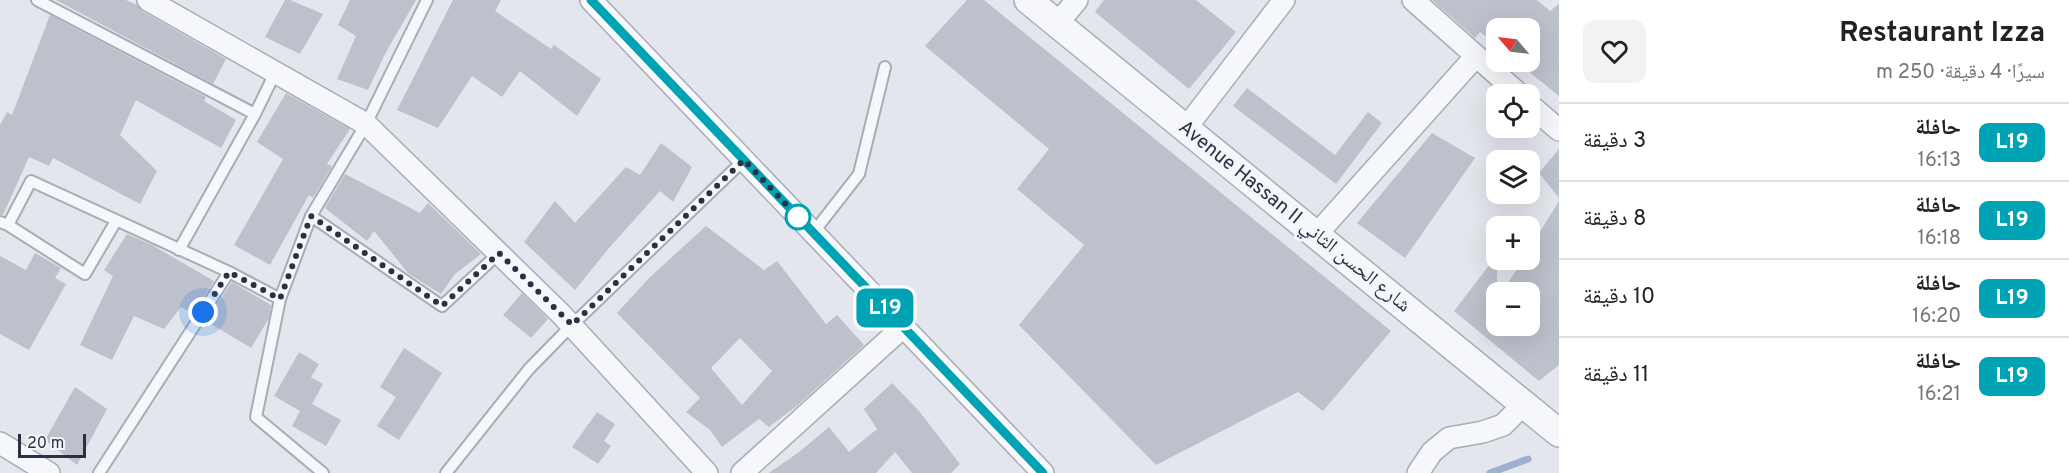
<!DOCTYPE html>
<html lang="ar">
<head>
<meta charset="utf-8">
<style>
	body { margin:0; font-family:Overpass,"Noto Naskh Arabic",sans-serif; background:#f2f2f2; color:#222; direction:rtl; height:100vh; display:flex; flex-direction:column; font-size:22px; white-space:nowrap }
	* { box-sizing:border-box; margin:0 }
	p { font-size:20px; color:#767676 }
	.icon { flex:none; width:33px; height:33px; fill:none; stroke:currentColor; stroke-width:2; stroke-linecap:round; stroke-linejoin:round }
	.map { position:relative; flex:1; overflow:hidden; direction:ltr }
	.drawer { display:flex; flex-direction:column; background:#fff; width:510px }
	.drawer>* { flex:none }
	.badge { padding:0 12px; border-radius:9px; font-size:21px; line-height:39px }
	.needle { width:39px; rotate:298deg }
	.tools { position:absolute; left:1486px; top:18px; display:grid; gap:12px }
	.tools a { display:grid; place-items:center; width:54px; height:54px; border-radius:12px; background:#fff; box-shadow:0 6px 24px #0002; font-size:30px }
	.scale { position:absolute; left:18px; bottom:15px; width:68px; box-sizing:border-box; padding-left:6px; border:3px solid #2a3145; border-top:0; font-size:16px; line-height:21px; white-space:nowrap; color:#2a3145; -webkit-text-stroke:4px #f3f5f9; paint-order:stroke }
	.you { position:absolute; width:30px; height:30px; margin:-15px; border:4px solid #fff; border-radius:50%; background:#1a73e8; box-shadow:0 0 0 9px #1a73e833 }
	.map>.badge { position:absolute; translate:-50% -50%; box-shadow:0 0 0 3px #fff }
	.round { display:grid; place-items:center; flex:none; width:63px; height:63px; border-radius:12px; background:#f2f2f2 }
	.summary { display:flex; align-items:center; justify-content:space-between; height:102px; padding:0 24px }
	h1 { font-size:28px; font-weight:700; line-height:45px }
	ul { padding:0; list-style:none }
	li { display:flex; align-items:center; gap:18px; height:78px; padding:0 24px; border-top:2px solid #e0e0e0 }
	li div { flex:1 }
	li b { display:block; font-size:22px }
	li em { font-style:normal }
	li .badge { min-width:66px; font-weight:700; text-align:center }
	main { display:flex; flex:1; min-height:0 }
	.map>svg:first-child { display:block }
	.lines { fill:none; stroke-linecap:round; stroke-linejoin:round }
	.stream { stroke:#9db0cd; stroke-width:7 }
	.building { fill:#bdc1cc; fill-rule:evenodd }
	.service-casing { stroke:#a8acb7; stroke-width:14 }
	.minor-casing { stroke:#a8acb7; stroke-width:24 }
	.tertiary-casing { stroke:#a8acb7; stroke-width:30 }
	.service { stroke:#f6f7fa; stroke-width:10 }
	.minor { stroke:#f6f7fa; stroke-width:21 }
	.tertiary { stroke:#f6f7fa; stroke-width:27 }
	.line-casing { stroke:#fff; stroke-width:14 }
	.line { stroke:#00a3b4; stroke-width:9 }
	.walk { stroke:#2a3145; stroke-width:6; stroke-dasharray:0 10.8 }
	.stop-dot { fill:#fff; stroke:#00a3b4; stroke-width:3 }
	.labels { text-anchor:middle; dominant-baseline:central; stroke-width:6; stroke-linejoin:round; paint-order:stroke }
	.street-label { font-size:20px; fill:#2a3145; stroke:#f3f5f9 }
</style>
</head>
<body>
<main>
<section class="drawer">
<div class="summary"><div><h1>Restaurant Izza</h1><p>سيرًا · 4 دقيقة · 250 m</p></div><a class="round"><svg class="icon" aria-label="heart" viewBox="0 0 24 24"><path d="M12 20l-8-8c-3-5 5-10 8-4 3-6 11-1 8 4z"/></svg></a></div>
<ul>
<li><span class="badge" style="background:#00a3b4;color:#fff">L19</span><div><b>حافلة</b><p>16:13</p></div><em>3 دقيقة</em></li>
<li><span class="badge" style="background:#00a3b4;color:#fff">L19</span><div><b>حافلة</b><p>16:18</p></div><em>8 دقيقة</em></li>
<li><span class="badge" style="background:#00a3b4;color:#fff">L19</span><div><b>حافلة</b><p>16:20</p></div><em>10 دقيقة</em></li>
<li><span class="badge" style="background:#00a3b4;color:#fff">L19</span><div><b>حافلة</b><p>16:21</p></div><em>11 دقيقة</em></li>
</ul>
</section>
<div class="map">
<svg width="1559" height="473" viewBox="0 0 1559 473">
	<rect width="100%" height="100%" fill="#e3e6ec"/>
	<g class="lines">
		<!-- stream -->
		<path class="stream" d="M 1490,473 L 1528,459"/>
	</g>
	<!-- building -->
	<path class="building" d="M 56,0 L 126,0 L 137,5 L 142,11 L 226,59 L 213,84 Z
		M 285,0 L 290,0 L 323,14 L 300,54 L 265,37 Z
		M 350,0 L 416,0 L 385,54 L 368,90 L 337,79 L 356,36 L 338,25 Z
		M 453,0 L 501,0 L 495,11 L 551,49 L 554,45 L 601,79 L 577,116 L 520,71 L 502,97 L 472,76 L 438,128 L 397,110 Z
		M 967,0 L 984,0 L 1391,331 L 1323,411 L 1298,392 L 1156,465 L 1019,325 L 1084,245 L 1017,189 L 1049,149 L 925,46 Z
		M 1104,0 L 1196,0 L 1236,32 L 1189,89 L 1095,12 Z
		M 1432,0 L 1537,0 L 1550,11 L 1559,4 L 1559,96 L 1517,62 L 1530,62 L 1530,28 L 1497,28 L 1497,45 L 1480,32 L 1475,38 Z
		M 50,15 L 206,97 L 204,101 L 236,120 L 221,148 L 136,100 L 120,135 L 157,171 L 140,204 L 53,158 L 49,166 L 29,157 L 3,215 L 0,215 L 0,125 L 7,112 L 12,115 Z
		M 1247,88 L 1335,155 L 1368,112 L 1382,123 L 1336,184 L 1233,106 Z
		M 286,93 L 350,129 L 327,164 L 332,166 L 313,198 L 309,195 L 270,265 L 234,245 L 283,159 L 257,142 Z
		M 1432,133 L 1475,158 L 1405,258 L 1357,223 Z
		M 661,143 L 692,167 L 673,202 L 660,191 L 609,248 L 575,290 L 524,242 L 555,201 L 575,223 L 626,167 L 640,175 Z
		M 1559,149 L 1559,198 L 1539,173 Z
		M 345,174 L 420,213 L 428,203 L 481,254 L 455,274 L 441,294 L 409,274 L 374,231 L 367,241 L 325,208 Z
		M 1559,201 L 1559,365 L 1539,381 L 1454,311 L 1497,255 L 1497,326 L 1530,326 L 1530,292 L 1502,292 L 1523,260 L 1530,260 L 1530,248 Z
		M 706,226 L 764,270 L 777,261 L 826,324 L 837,315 L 864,345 L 798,405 L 769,427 L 759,419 L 722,447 L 710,430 L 686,412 L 700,398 L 617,313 L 650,277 ZM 740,338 L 772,371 L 742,405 L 711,368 Z
		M 127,234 L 152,245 L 214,281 L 193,314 L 181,307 L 164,329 L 134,316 L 112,360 L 80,345 L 113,276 L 104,270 Z
		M 35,253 L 61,268 L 55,278 L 66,284 L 29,350 L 0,334 L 0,256 L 26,270 Z
		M 232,282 L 271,305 L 269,318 L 251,348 L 206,321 Z
		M 522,293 L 548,319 L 531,338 L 503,315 Z
		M 404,348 L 442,373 L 399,440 L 377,426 L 396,397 L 380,387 Z
		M 299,352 L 319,364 L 311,377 L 323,384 L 312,404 L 341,420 L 326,446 L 292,426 L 300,411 L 274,396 Z
		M 892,383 L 919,411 L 960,464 L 951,473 L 912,473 L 895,452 L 876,473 L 769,473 L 799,452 L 829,427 L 849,452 L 877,429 L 864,409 Z
		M 75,387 L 107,409 L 77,465 L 45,440 Z
		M 597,412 L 615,424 L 604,441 L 611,446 L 598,464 L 572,447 Z"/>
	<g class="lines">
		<!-- service casing -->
		<g class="service-casing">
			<path id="service" d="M 37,0 L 255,114
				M 311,216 L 442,306 L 499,253
				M 0,222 L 8,225 L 85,274 L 116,221
				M 8,225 L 31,181 L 229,272 L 280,299
				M 813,233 L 859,174 L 885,67
				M 179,250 L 255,114 L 275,73
				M 99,473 L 229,272
				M 323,473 L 256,417 L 280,299 L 311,216 L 366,124 L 427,0
				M 446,473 L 529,369 L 572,325 L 744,160"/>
		</g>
		<!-- minor casing -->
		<g class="minor-casing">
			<path id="minor" d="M 148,0 L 366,124 L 561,314 L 707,473
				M 591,0 L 1043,473
				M 1413,0 L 1519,94
				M 1057,24 L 1077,0
				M 1530,105 L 1559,130
				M 1186,128 L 1284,0
				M 1316,235 L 1476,56
				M 0,443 L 49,473
				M 742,473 L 903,327
				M 1418,473 L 1432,452 L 1449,438 L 1483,432 L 1503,425 L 1524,404"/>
		</g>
		<!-- tertiary casing -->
		<g class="tertiary-casing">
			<path id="tertiary" d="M 1028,0 L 1559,433"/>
		</g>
		<!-- service -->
		<use href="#service" class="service"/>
		<!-- minor -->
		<use href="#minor" class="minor"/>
		<!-- tertiary -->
		<use href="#tertiary" class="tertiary"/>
	</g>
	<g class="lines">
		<!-- line casing -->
		<g class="line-casing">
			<path id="line" d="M 591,0 L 1043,473"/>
		</g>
		<!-- line -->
		<use href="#line" class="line"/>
		<!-- walk -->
		<path class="walk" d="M 203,312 L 229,272 L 280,299 L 311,216 L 442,306 L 499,253 L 572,325 L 744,160 L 798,217"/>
	</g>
	<!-- markers -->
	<circle class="stop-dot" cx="798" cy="217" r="12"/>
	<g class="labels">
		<!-- street labels -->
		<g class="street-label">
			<text transform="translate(1294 217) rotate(39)">Avenue Hassan II شارع الحسن الثاني</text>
		</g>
	</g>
</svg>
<div class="tools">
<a><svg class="needle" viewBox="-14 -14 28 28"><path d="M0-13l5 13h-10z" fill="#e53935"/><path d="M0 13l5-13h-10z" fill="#767676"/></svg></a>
<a><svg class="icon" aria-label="locate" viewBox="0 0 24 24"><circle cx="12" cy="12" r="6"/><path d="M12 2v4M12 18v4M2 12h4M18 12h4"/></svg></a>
<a><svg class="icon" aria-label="layers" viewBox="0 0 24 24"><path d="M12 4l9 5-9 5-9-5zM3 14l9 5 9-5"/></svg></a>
<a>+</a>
<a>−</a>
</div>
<div class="scale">20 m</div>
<div class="you" style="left:203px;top:312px"></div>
<b class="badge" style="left:885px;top:308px;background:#00a3b4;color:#fff">L19</b>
</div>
</main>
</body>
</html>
